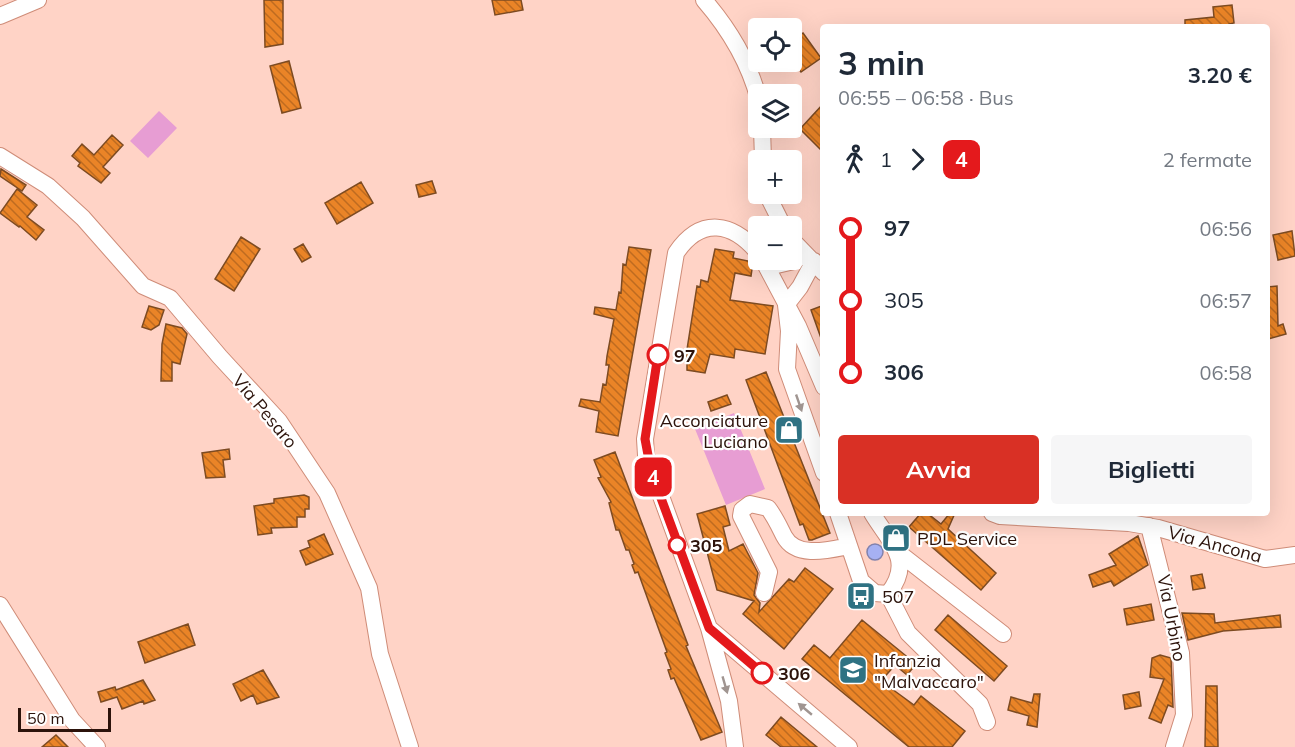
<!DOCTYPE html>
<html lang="it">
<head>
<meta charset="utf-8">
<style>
	body { margin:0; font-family:Mulish,sans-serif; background:#f6f6f7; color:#1f2937; height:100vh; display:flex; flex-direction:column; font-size:22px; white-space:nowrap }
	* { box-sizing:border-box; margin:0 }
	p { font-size:20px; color:#747a83 }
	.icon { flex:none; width:33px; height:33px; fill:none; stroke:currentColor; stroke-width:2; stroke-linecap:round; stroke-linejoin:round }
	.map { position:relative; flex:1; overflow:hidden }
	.details { position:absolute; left:820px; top:24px; width:450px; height:492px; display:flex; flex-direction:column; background:#fff; border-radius:6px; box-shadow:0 6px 24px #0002 }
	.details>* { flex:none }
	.badge { padding:0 12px; border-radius:9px; font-size:21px; line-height:39px }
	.controls { position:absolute; left:748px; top:18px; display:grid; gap:12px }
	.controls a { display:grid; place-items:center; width:54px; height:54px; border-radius:6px; background:#fff; box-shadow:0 6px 24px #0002; font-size:30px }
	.scale { position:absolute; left:18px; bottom:15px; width:93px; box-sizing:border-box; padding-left:6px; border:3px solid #2c130b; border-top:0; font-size:16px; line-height:21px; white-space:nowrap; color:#2c130b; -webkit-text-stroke:4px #fff; paint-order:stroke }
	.map>.badge { position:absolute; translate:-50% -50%; box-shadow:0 0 0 3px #fff }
	.legs { display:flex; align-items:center; gap:9px; height:66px; padding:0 18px; font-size:20px }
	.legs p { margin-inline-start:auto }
	.summary { display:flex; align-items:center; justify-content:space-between; height:102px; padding:0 18px }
	h1 { font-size:33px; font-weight:700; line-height:45px }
	.primary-button { display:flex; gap:12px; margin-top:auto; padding:12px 18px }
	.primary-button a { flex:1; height:69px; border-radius:6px; background:#d93025; color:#fff; font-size:24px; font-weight:700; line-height:69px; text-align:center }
	.primary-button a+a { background:#f6f6f7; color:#1f2937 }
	ul { padding:0 18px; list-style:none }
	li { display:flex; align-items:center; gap:21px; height:72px; font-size:22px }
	li i { display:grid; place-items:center; width:9px; height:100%; margin:0 8px; background:currentColor }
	li i::after { content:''; width:15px; height:15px; margin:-8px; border:4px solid; border-radius:50%; background:#fff }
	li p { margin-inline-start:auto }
	li:first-child i { background:linear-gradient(#0000 50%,currentColor 0) }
	li:last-child i { background:linear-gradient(currentColor 50%,#0000 0) }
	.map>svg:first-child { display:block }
	.green { fill:#e79dd3 }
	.water { fill:#a6b1f3; stroke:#8182ad; stroke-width:1.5 }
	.building { fill:url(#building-back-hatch); stroke:#7d4b22; stroke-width:1.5 }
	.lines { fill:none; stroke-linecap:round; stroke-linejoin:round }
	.minor-casing { stroke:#cf8c78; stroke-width:18 }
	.minor { stroke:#fff; stroke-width:16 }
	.oneway { fill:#a09591 }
	.line-1-casing { stroke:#fff; stroke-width:14 }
	.line-1 { stroke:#e4191c; stroke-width:9 }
	.stop-1-dot { fill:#fff; stroke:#e4191c; stroke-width:3 }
	.labels { text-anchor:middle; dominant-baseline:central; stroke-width:4.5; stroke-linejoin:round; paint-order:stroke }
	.stop-label { font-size:18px; font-weight:bold; fill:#2c130b; stroke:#fff; text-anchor:start }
	.street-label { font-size:18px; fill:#2c130b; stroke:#fff }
	.poi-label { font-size:18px; fill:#2c130b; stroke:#fff; text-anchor:start }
</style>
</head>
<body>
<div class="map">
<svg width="1295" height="747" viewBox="0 0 1295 747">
	<defs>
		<pattern id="building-back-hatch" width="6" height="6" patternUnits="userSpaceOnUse" patternTransform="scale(1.5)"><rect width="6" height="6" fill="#ea8427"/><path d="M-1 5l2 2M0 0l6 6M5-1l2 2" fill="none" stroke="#be6b20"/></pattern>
	</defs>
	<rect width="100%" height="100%" fill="#ffd3c6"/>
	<!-- green -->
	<path class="green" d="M 159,111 L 177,128 L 148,158 L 130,141 Z
		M 734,413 L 765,489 L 726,505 L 695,429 Z"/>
	<!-- water -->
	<path class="water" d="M867 552a8 8 0 1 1 16 0a8 8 0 1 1-16 0Z"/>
	<!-- building -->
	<path class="building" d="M 264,0 L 283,0 L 283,44 L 265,47 Z
		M 492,0 L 521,0 L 523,10 L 495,15 Z
		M 1232,5 L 1234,23 L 1229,24 L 1229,27 L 1185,27 L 1185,20 L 1214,17 L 1213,7 Z
		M 803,33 L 821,58 L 801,72 L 792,59 L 792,41 Z
		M 289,61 L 301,108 L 282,113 L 270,66 Z
		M 824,103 L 824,153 L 800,129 Z
		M 112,135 L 123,145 L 103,167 L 110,173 L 101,183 L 78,166 L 80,163 L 72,156 L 82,144 L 94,155 Z
		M 1,169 L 26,185 L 22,191 L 0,176 Z
		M 432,181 L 436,193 L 419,197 L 416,185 Z
		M 361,182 L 373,203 L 337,224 L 325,203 Z
		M 17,189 L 37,205 L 27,217 L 44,230 L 36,240 L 20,226 L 19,227 L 0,213 Z
		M 1292,231 L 1295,256 L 1278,260 L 1273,235 Z
		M 241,237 L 260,249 L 234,291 L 215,279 Z
		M 303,244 L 311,257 L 302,262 L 294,249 Z
		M 629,247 L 651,250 L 618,436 L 596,432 L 599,411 L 579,406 L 581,399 L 600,402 L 603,384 L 606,385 L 609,365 L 606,365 L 607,356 L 614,319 L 594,314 L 595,307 L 616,310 L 619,292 L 621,293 L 623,264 L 626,265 Z
		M 715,249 L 734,252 L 733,258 L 753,262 L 751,276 L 735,273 L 730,300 L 773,306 L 765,354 L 735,349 L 734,358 L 710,354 L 705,373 L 687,370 L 687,363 L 685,362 L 697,286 L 700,287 L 701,280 L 708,282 Z
		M 1277,286 L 1278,326 L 1283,324 L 1286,334 L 1268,339 L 1268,287 Z
		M 824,305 L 824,340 L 822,341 L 811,310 Z
		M 149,306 L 164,310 L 159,325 L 151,330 L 142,327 Z
		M 166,324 L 182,328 L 187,334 L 180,364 L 172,362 L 172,381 L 161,381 L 162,344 Z
		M 766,372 L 830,533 L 812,540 L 809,540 L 803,524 L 800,525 L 746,380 Z
		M 727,395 L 731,404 L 711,411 L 708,402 Z
		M 229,449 L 230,459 L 223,460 L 225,477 L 206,478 L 202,453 Z
		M 615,452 L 688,645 L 686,646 L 722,732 L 701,740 L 674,678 L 671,679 L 668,670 L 671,669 L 665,653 L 667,652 L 651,608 L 638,572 L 635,573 L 632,565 L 634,564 L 629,550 L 626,550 L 619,530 L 616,530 L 609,503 L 611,502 L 598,478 L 601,477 L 594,460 Z
		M 304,495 L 309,497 L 309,509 L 305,509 L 305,517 L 297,517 L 297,527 L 271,528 L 272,533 L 258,535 L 254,506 L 274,503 L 274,499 Z
		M 725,506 L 730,525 L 723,527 L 729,551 L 743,544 L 758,573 L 754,595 L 760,603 L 759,612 L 789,579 L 794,582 L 805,568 L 833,589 L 784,649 L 743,614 L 754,601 L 717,590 L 697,514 Z
		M 921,513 L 927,513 L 941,524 L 950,513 L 955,513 L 948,529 L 996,573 L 981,590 L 909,527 Z
		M 324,534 L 333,554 L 306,565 L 300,551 L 310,547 L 308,541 Z
		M 1138,536 L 1148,565 L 1114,586 L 1111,581 L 1093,587 L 1089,575 L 1116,565 L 1109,554 Z
		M 1202,574 L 1205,588 L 1193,590 L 1191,576 Z
		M 1151,604 L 1154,620 L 1127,625 L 1124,609 Z
		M 1182,613 L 1214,614 L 1215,623 L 1280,615 L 1281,627 L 1223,631 L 1188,640 Z
		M 948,615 L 1007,666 L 994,681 L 935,630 Z
		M 862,620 L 916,664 L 907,675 L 895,665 L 881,681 L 914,705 L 921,696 L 965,731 L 952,747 L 909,747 L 802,659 L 814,645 L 830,658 Z
		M 188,624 L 195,645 L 145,663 L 138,642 Z
		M 1160,655 L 1171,658 L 1173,707 L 1168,705 L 1161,723 L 1149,718 L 1164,679 L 1150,677 L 1152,658 Z
		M 263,670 L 279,697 L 257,704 L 253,695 L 241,701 L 233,684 Z
		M 143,680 L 155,700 L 144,704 L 143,701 L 122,709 L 117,697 L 101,702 L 98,692 L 115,687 L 116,690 Z
		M 1206,686 L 1217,686 L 1218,747 L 1205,747 Z
		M 1139,692 L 1141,706 L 1125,709 L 1123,695 Z
		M 1034,694 L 1040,694 L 1037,727 L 1027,725 L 1029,716 L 1008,710 L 1011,697 L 1032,703 Z
		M 781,717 L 817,747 L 781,747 L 766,735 Z
		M 56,735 L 68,747 L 42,747 Z"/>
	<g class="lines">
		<!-- minor casing -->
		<g class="minor-casing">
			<path id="minor" d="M 704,0 C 730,30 749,62 759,100
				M 0,16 L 38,0
				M 762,128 L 763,160
				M 0,156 L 48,186 L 83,218 L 143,286 L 170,298 L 220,357 L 279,421 L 327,493 L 369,588 L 380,654 L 410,747
				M 767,194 L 783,226
				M 792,240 L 824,273
				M 763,260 L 798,326 L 824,387
				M 768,267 L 794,261 L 805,254
				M 786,305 L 789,331 L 787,369 L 824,473
				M 786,305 L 800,287 L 814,261
				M 838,513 L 861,581 L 875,593 L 888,594
				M 872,513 C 889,542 915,560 888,594
				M 992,513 L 1000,516 L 1129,523 L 1158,528 L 1265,559 L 1295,555
				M 1149,526 L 1181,653 L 1184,715 L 1174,747
				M 899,553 L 1003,634
				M 764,593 L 769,572 L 741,516 L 742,510 L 750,504 L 768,508 C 775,517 779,526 784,536 C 796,559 829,550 849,546
				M 888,594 L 908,633 L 980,704 L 987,722
				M 0,605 L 72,720 L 97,747
				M 709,628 L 849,747
				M 735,747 L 729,701 L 709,628 L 646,455 L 645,439 L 676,253 C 701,216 733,222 759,254"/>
		</g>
		<!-- minor -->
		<use href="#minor" class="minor"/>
	</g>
	<!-- one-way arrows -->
	<defs><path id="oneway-solid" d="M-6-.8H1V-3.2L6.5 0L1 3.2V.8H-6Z" transform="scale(1.5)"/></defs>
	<g class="oneway">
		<use href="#oneway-solid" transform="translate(799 403) rotate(71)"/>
		<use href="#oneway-solid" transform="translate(725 685) rotate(74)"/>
		<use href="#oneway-solid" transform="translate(805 709) rotate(-140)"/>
	</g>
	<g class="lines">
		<!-- line-1 casing -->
		<g class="line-1-casing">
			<path id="line-1" d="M 658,355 L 645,439 L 651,471 L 709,628 L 762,673"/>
		</g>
		<!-- line-1 -->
		<use href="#line-1" class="line-1"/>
	</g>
	<!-- icons -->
	<defs>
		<g id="shop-square" transform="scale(1.5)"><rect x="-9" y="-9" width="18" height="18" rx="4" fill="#2f7283" stroke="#fff"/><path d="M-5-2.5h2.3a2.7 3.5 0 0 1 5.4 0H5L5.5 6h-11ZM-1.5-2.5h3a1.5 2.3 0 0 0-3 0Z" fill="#fff"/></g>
		<g id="bus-square" transform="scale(1.5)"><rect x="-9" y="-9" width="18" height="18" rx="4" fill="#2f7283" stroke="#fff"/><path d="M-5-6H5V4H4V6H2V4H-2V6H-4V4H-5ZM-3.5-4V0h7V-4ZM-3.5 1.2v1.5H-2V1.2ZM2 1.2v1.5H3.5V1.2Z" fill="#fff"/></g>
		<g id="school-square" transform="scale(1.5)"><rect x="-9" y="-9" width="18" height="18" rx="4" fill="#2f7283" stroke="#fff"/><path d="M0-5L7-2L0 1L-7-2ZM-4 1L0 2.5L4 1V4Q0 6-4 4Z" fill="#fff"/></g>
	</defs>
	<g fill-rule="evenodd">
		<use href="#shop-square" x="789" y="430"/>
		<use href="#shop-square" x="896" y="538"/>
		<use href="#bus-square" x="861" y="596"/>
		<use href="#school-square" x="853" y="670"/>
	</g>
	<!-- markers -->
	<g class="stop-1-dot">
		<circle cx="658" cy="355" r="10"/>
		<circle cx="677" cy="545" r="8"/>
		<circle cx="762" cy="673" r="10"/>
	</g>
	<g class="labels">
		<!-- stop labels -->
		<g class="stop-label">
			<text x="674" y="355">97</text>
			<text x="690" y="545">305</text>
			<text x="778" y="673">306</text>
		</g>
		<!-- street labels -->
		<g class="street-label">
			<text transform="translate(265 411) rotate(50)">Via Pesaro</text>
			<text transform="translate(1215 544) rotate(15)">Via Ancona</text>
			<text transform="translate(1172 618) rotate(79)">Via Urbino</text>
		</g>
		<!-- poi labels -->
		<g class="poi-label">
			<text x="768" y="420" text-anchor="end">Acconciature<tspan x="768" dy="21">Luciano</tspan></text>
			<text x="917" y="538">PDL Service</text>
			<text x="882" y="596">507</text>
			<text x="874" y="660">Infanzia<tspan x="874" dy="21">"Malvaccaro"</tspan></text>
		</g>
	</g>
</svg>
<div class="controls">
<a><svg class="icon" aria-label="locate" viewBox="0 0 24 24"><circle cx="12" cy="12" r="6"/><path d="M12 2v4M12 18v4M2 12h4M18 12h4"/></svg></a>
<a><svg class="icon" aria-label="layers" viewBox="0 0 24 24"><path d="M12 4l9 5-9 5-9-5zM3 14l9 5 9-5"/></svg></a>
<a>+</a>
<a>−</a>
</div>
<div class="scale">50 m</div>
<b class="badge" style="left:653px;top:477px;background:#e4191c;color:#fff">4</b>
<section class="details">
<div class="summary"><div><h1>3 min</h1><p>06:55 – 06:58 · Bus</p></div><b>3.20 €</b></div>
<div class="legs"><svg class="icon" aria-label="walk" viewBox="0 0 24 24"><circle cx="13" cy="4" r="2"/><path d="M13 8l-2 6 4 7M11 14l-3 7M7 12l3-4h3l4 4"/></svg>1<svg class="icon" aria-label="forward" viewBox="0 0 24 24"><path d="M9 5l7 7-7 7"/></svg><b class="badge" style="background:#e4191c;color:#fff">4</b><p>2 fermate</p></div>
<ul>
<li><i style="color:#e4191c"></i><b>97</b><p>06:56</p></li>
<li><i style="color:#e4191c"></i><span>305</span><p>06:57</p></li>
<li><i style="color:#e4191c"></i><b>306</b><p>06:58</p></li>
</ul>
<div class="primary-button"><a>Avvia</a><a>Biglietti</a></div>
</section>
</div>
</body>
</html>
